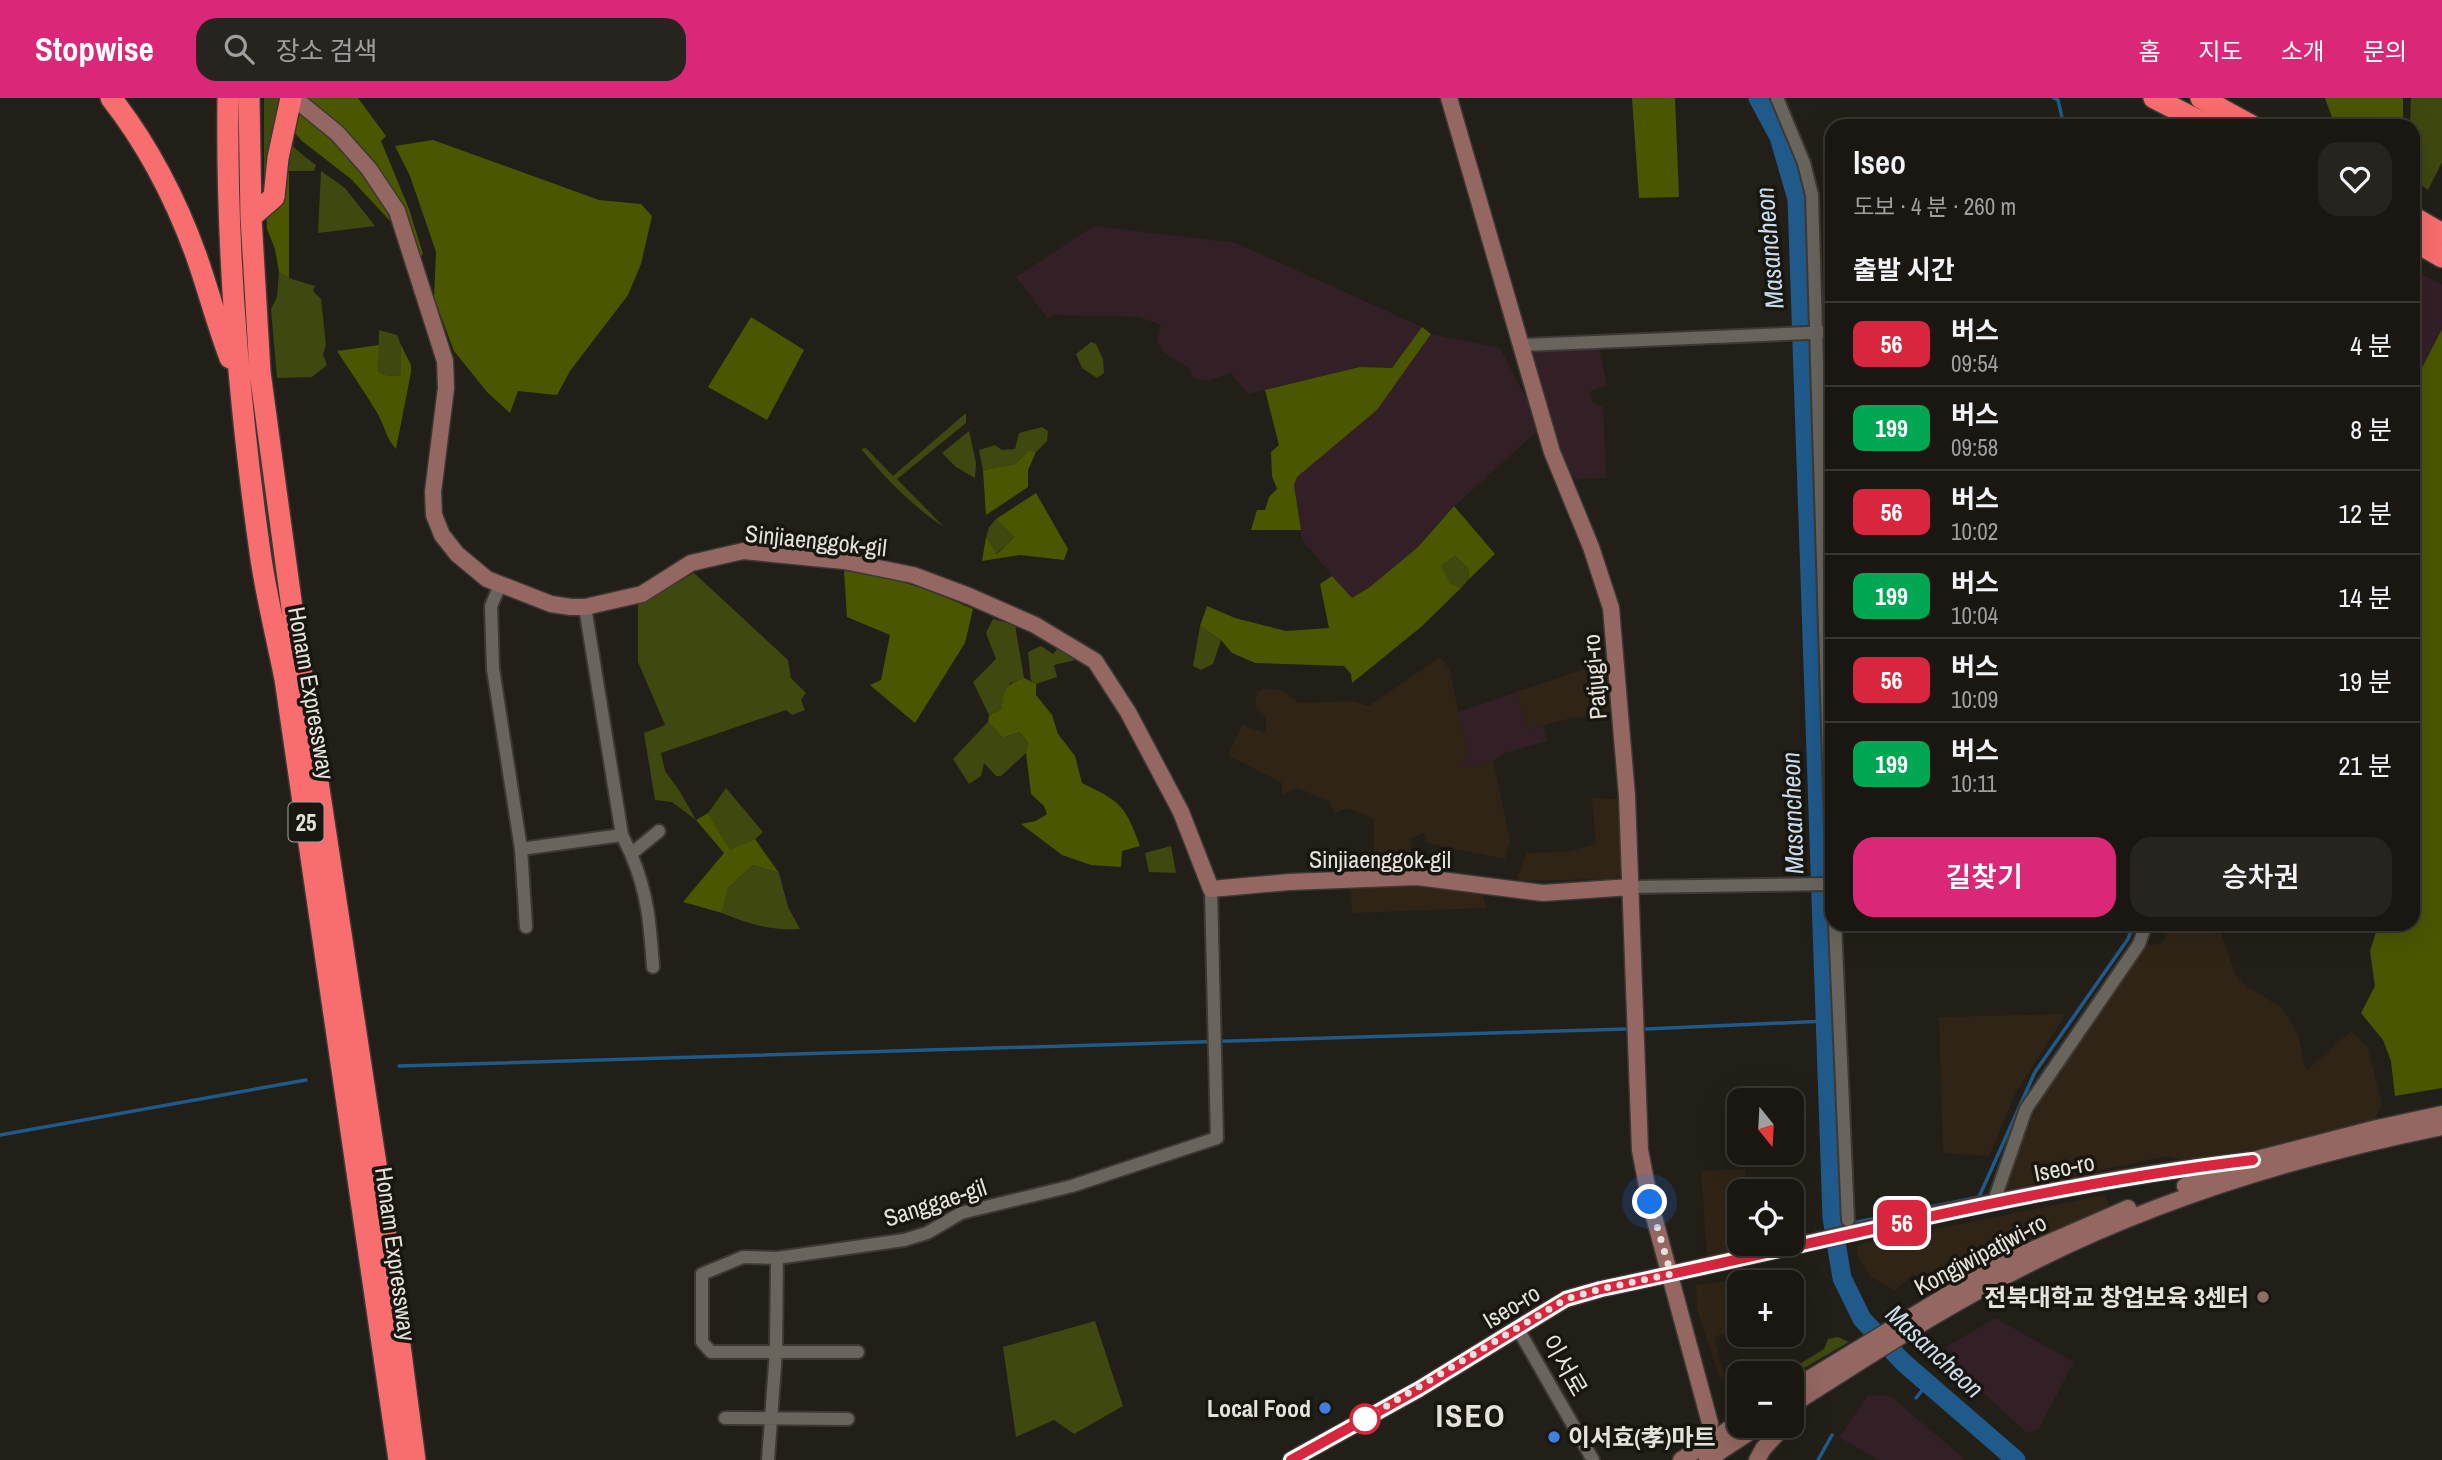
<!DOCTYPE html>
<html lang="ko">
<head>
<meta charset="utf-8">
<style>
	body { margin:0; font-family:"Archivo Narrow","Noto Sans KR",sans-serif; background:#272420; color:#f1f3f6; height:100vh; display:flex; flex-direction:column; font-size:26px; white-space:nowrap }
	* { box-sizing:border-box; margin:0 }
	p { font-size:23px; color:#9f9f9f }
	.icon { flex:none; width:38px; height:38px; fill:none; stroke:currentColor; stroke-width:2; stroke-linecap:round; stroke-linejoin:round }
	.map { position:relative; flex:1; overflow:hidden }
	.drawer { position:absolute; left:1825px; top:21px; width:595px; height:812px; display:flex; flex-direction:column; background:#1a1712; border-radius:21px; box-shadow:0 7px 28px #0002,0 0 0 2px #383632 }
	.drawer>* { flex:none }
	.badge { padding:0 14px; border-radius:10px; font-size:24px; line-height:46px }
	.needle { width:46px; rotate:162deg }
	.controls { position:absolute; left:1727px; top:990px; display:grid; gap:14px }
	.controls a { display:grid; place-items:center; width:77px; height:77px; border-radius:14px; background:#1a1712; box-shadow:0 7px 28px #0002,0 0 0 2px #383632; font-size:35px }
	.you { position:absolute; width:35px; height:35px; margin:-18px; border:5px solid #fff; border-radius:50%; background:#1a73e8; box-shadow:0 0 0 10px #1a73e833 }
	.map>.badge { position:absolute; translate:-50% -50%; box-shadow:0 0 0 4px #fff }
	h2 { padding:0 28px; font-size:26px; line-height:63px }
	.round { display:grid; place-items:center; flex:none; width:74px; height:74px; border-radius:21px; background:#272420 }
	.summary { display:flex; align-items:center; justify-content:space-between; height:119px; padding:0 28px }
	h1 { font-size:33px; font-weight:600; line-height:52px }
	.action { display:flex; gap:14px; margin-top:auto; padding:14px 28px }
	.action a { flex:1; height:80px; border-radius:21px; background:#db2777; color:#fff; font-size:28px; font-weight:600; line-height:80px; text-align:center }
	.action a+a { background:#272420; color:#f1f3f6 }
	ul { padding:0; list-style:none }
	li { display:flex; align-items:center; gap:21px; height:84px; padding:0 28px; border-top:2px solid #383632 }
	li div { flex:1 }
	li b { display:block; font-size:26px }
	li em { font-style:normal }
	li .badge { min-width:77px; font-weight:700; text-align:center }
	header { display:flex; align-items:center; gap:42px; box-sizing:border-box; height:98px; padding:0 35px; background:#db2777; color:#fff }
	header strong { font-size:33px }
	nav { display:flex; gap:38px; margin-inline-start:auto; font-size:24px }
	.search { width:490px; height:63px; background:#272420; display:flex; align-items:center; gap:18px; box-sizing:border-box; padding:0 24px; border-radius:21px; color:#9f9f9f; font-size:26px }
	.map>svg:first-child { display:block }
	.commercial { fill:#302416 }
	.industrial { fill:#332026 }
	.green { fill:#3f480f }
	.forest { fill:#4b5600 }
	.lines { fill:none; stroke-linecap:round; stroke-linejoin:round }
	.stream { stroke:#1f5a8b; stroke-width:3.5 }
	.river { stroke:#1f5a8b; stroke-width:19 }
	.street-casing { stroke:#3c3834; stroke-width:16 }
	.secondary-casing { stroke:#3c3834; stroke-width:19 }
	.highway-casing { stroke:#3c3834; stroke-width:24 }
	.street { stroke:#69655d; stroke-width:12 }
	.secondary { stroke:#946762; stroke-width:16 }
	.highway { stroke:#f86d6d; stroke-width:21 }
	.line-casing { stroke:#fff; stroke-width:16 }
	.line { stroke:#d7263d; stroke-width:10 }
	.walk { stroke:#e5e2de; stroke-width:7; stroke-dasharray:0 12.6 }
	.education-dot { fill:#8d6e63; stroke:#19150f; stroke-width:2.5 }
	.shop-dot { fill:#3f7fe0; stroke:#19150f; stroke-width:2.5 }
	.stop-dot { fill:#fff; stroke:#d7263d; stroke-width:3.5 }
	.labels { text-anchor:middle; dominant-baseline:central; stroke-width:7; stroke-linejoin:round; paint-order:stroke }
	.shield { fill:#19150f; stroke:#a8a4a0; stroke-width:2 }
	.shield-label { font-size:23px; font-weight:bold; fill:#e5e2de }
	.street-label { font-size:24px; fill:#e5e2de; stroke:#19150f }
	.poi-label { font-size:24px; font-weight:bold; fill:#e5e2de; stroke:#19150f; text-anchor:end }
	.water-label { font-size:26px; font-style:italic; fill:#c9dbec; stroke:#19150f }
	.district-label { font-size:32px; font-weight:bold; letter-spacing:2px; fill:#e5e2de; stroke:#19150f }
</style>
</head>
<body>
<header>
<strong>Stopwise</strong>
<div class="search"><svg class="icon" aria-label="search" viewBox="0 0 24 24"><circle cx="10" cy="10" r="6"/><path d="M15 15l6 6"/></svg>장소 검색</div>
<nav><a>홈</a><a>지도</a><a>소개</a><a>문의</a></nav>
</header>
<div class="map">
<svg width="2442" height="1362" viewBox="0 0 2442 1362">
	<rect width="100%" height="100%" fill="#221f18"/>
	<!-- commercial -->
	<path class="commercial" d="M 1440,559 L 1449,570 L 1469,661 L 1461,667 L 1464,670 L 1493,663 L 1510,742 L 1505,761 L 1427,745 L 1424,735 L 1411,740 L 1410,770 L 1374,771 L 1374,721 L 1348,710 L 1335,715 L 1329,703 L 1298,690 L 1282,697 L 1282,685 L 1228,657 L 1242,627 L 1266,635 L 1266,619 L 1255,608 L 1257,594 L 1264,590 L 1283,593 L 1299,605 L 1352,603 L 1369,608 Z
		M 1590,569 L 1607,574 L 1610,616 L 1571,620 L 1527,632 L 1517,594 Z
		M 1592,700 L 1617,701 L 1622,775 L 1613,781 L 1516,783 L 1527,755 L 1566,754 L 1596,746 Z
		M 1406,788 L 1482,795 L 1486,810 L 1352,815 L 1351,789 Z
		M 2174,826 L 2218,826 L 2235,876 L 2248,889 L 2282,910 L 2298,936 L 2306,973 L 2351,933 L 2368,950 L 2382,1007 L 2374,1023 L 2293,1044 L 2189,1064 L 2168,1058 L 2003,1092 L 2034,1015 L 2048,990 L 2146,847 L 2160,846 Z
		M 2066,916 L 2016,994 L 1989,1058 L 1943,1055 L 1939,919 Z
		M 1745,1071 L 1747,1094 L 1740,1094 L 1740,1146 L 1752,1146 L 1752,1149 L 1707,1158 L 1701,1073 Z
		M 2104,1097 L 2110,1108 L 1977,1171 L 1970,1161 L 1918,1181 L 1913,1176 L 1895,1193 L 1870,1178 L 1858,1160 L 1857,1147 Z
		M 1729,1183 L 1739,1200 L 1739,1231 L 1714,1239 L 1724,1278 L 1720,1281 L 1697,1210 L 1696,1187 Z"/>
	<!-- industrial -->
	<path class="industrial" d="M 1094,128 L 1236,145 L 1422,229 L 1392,270 L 1360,269 L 1248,296 L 1231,275 L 1207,283 L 1193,280 L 1190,271 L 1165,255 L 1157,244 L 1161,227 L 1139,219 L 1053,217 L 1048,221 L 1016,179 Z
		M 2415,172 L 2442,187 L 2442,231 L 2413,287 L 2413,177 Z
		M 1431,236 L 1500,250 L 1529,306 L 1537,333 L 1444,418 L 1418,449 L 1370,489 L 1352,501 L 1302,442 L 1294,387 L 1297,379 L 1377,312 Z
		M 1598,247 L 1607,287 L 1590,293 L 1593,305 L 1603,309 L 1606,380 L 1576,381 L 1566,370 L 1531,254 L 1541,249 Z
		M 1517,594 L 1527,632 L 1543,628 L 1547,643 L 1505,655 L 1493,663 L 1464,670 L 1460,667 L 1469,660 L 1458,614 Z
		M 1995,1220 L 2074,1264 L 2038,1332 L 2027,1335 L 1960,1273 L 1946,1249 Z
		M 1881,1297 L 1890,1298 L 1966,1362 L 1878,1362 L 1839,1339 L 1868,1298 Z"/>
	<!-- green -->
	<path class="green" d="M 264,0 L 281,0 C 284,41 283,42 316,67 L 314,73 L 264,73 Z
		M 2411,0 L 2442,0 L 2442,64 L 2428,92 L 2413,81 L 2413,28 L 2410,28 Z
		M 321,73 L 345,90 L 375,128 L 318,135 Z
		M 279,174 L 289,180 L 315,188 L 313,193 L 321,201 L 326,247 L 323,256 L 327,267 L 312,279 L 277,280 L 271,211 L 277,199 Z
		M 379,232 L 397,237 L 401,247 L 401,275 L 398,278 L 384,277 L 378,273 Z
		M 1091,244 L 1096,246 L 1103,261 L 1104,275 L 1097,280 L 1082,270 L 1076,256 Z
		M 966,315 L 966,325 L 897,381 L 944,429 C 911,407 886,381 861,351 L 866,350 L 893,378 Z
		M 1042,329 L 1048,333 L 1047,343 L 1036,354 L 1029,352 L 1015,366 L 983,372 L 979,352 L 995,347 L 1002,352 L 1015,351 L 1019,335 Z
		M 969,333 L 976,365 L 975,380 L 956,369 L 942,355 Z
		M 996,421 L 1014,439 L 996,456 L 986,440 L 989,429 Z
		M 1455,456 L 1468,470 L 1469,481 L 1461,490 L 1450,485 L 1440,469 Z
		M 694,475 L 788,562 L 791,580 L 806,595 L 801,602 L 805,612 L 792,617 L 786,612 L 661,655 L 665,673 L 679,692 L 696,722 L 672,704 L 655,702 L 644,635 L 665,627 L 638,564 L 638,505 Z
		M 993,521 L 1015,527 L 1024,580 L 1010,585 L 1002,611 L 989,617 L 973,584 L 996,561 L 986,535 Z
		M 1200,528 L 1221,542 L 1213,566 L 1201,572 L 1193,568 Z
		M 1041,548 L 1053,556 L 1059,549 L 1076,562 L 1054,567 L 1057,579 L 1036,586 L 1031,583 L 1028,554 Z
		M 988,624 L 1003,640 L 1019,634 L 1028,644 L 1026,655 L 1001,678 L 996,678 L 984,665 L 981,678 L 969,686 L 953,661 Z
		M 726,690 L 763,734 L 755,741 L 730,753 L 708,715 Z
		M 1171,748 L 1176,775 L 1149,774 L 1145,755 Z
		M 753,767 L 779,775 L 788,809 L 800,831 C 772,833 748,826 722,815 L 728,790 Z
		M 1095,1223 L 1123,1308 L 1074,1336 L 1054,1322 L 1016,1339 L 1003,1249 Z
		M 1838,1239 L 1849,1244 L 1792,1277 L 1783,1276 L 1824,1251 L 1828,1241 Z"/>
	<!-- forest -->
	<path class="forest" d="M 307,0 L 358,0 L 386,38 L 381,43 L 409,111 L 423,156 L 420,160 C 407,129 397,95 377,67 C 358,41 331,22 307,0 Z
		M 1632,0 L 1675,0 L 1679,99 L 1639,100 Z
		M 2325,0 L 2403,0 L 2403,28 L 2338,28 L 2334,25 Z
		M 291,11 L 299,14 C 330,41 382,81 390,123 L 351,81 L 302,43 L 292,32 Z
		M 433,42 L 599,102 L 641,106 L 652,118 L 641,166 L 628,197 L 570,273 L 557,297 L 518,293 L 510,315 L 487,294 L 454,253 L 434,200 L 436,154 L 410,78 L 395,48 Z
		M 264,73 L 289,75 L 289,180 L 279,174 L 275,151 L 267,131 Z
		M 751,219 L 804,252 L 767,322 L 708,289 Z
		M 1422,229 L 1431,236 L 1377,312 L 1297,379 L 1294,387 L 1301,432 L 1251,432 L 1257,412 L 1265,412 L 1269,399 L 1277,391 L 1272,378 L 1271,354 L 1279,347 L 1265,292 L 1360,269 L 1392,270 Z
		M 2442,231 L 2442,990 L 2395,998 L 2391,963 L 2383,942 L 2361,915 L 2375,888 L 2370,853 L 2376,834 L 2376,826 L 2413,826 L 2413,287 Z
		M 379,247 L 378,273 L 384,277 L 398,278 L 401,275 L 401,247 L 411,267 L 411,274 L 396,351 C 385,339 385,327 376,313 C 364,293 350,273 337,253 Z
		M 1029,352 L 1036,354 L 1028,372 L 1028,389 L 986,417 L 983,372 L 1015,366 Z
		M 1036,395 L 1068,451 L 1064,462 L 1020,457 L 982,463 L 986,439 L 997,456 L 1014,439 L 996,421 Z
		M 1454,408 L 1495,456 L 1469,481 L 1468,470 L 1455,457 L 1441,468 L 1450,485 L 1461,490 L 1421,529 L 1352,585 L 1351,576 L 1344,568 L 1255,565 L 1232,555 L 1221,542 L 1200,528 L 1207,508 L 1235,520 L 1286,533 L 1329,530 L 1320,486 L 1332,478 L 1352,500 L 1370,489 L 1418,449 Z
		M 844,473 C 891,476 931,493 973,511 L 965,545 L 915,625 L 870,587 L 881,582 L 890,537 L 847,519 Z
		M 1024,580 L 1036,586 L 1036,597 L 1052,617 L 1058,636 L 1075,658 L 1082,685 C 1121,704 1125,707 1140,748 L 1122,753 L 1121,769 L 1091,767 L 1062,757 L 1021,726 L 1036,723 L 1047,716 L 1044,708 L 1031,696 L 1026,655 L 1028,644 L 1019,634 L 1003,640 L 988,624 L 989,617 L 1002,611 C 1003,592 1006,586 1024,580 Z
		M 708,715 L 730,752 L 755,741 L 779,775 L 753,767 L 728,790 L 722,815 L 683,804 L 724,755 L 696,722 Z"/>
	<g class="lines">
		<!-- stream -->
		<path class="stream" d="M 2054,0 L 2058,2 L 2064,28
			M 1646,931 L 1826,923
			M 399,968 L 1627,931
			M 0,1037 L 306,982
			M 1833,1129 L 1979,1099 L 2035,974 L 2128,841 L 2134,826
			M 1916,1300 L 1928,1285
			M 1818,1362 L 1832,1337"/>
		<!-- river -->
		<path class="river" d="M 1758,0 L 1779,39 L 1797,101 L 1832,1120 L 1842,1180 L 1862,1221 L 1904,1265 L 2016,1362"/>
		<!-- street casing -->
		<g class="street-casing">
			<path id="street" d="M 1777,0 L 1804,65 L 1812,97 L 1832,763
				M 1522,247 L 1832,234
				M 500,487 L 491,508 L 493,571 L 521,751 L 622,737
				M 585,509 L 622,737 L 631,756 L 659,733
				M 521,751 L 526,829
				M 631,756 C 648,796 650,826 653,869
				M 1631,789 L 1832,786
				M 1835,826 L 1848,1122
				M 1993,1106 L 2026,1011 L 2139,846 L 2146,826
				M 1518,1231 L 1593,1362
				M 858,1254 L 711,1254 L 702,1244 L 702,1176 L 743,1159 L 777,1160 L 904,1142 L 927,1135 L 961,1115 L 1072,1088 L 1217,1040 L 1211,791
				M 725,1320 L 848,1321
				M 768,1362 L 776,1253 L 777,1160"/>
		</g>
		<!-- secondary casing -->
		<g class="secondary-casing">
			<path id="secondary" d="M 294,0 L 337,35 L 369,71 L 397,113 L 445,263 L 446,290 L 433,394 L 434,417 L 442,437 L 457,456 L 487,481 L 551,506 L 571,509 L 585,509 L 642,496 L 691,465 L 743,453 L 844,463 L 913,477 L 969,498 L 1035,527 L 1095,563 L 1128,614 L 1181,714 L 1211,791 L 1289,784 L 1417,779 L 1543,795 L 1631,789
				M 1449,0 L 1552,354 L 1591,449 L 1611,510 L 1627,698 L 1640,1052 L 1650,1104 L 1710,1325
				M 2185,1088 L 2253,1062 L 2377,1030 L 2442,1016
				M 1792,1291 L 1995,1168 L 2128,1110
				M 1792,1307 C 1872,1256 1953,1203 2039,1161 C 2166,1098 2303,1057 2442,1029
				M 1291,1362 L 1419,1291 L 1566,1201 L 1601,1191 C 1818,1145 2033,1087 2253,1062
				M 1681,1362 L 1740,1324
				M 1707,1362 L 1759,1328
				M 1757,1362 L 1763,1351 L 1784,1328"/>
		</g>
		<!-- highway casing -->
		<g class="highway-casing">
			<path id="highway" d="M 111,0 C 147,46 176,102 196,157 C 208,191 217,226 230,260
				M 228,0 C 226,155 239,308 261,461 C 267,501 277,541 285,581 L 399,1362
				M 249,0 L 251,119 L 260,274 L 295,532 L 379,1086 L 415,1362
				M 2154,0 L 2209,28
				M 2201,0 L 2252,28
				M 251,119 L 274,99 L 278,60 L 291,0
				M 2413,119 L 2442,136
				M 2413,142 L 2442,159"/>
		</g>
		<!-- street -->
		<use href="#street" class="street"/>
		<!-- secondary -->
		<use href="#secondary" class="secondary"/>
		<!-- highway -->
		<use href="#highway" class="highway"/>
	</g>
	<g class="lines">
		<!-- line casing -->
		<g class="line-casing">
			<path id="line" d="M 1291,1362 L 1419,1291 L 1566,1201 L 1601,1191 C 1818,1146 2033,1088 2253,1062"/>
		</g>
		<!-- line -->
		<use href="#line" class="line"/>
		<!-- walk -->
		<path class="walk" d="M 1365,1321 L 1566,1201 L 1601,1191 L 1671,1176 L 1650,1104"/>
	</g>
	<!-- markers -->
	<circle class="education-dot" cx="2263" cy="1199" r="7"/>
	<g class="shop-dot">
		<circle cx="1325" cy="1310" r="7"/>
		<circle cx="1554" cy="1339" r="7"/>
	</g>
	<circle class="stop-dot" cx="1365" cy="1321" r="14"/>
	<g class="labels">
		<!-- shield labels -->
		<rect class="shield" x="288.5" y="704.5" width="35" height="39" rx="5"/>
		<g class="shield-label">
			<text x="306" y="724">25</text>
		</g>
		<!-- street labels -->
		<g class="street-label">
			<text transform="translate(816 442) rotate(6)">Sinjiaenggok-gil</text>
			<text transform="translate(1594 579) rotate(-95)">Patjugi-ro</text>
			<text transform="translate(312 595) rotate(80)">Honam Expressway</text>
			<text x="1380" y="761">Sinjiaenggok-gil</text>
			<text transform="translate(2064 1069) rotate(-11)">Iseo-ro</text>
			<text transform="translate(935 1104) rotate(-18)">Sanggae-gil</text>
			<text transform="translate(396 1156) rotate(82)">Honam Expressway</text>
			<text transform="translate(1980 1156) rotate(-28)">Kongjwipatjwi-ro</text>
			<text transform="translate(1511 1208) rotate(-31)">Iseo-ro</text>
			<text transform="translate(1565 1267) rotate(60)">이서로</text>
		</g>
		<!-- poi labels -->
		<g class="poi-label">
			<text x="2249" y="1199">전북대학교 창업보육 3센터</text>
			<text x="1311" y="1310">Local Food</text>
			<text x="1568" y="1339" text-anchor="start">이서효(孝)마트</text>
		</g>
		<!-- water labels -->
		<g class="water-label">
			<text transform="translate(1769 150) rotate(-95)">Masancheon</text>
			<text transform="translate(1792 715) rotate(-92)">Masancheon</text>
			<text transform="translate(1935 1253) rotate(43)">Masancheon</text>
		</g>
		<!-- district labels -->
		<g class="district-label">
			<text x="1471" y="1317">ISEO</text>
		</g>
	</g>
</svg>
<div class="controls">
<a><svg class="needle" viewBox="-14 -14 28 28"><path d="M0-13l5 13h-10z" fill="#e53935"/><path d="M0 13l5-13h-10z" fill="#9f9f9f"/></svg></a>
<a><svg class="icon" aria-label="locate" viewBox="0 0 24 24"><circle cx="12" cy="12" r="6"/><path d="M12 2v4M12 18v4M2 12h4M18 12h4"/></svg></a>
<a>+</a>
<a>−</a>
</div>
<div class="you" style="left:1650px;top:1104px"></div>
<b class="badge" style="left:1902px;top:1125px;background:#d7263d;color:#fff">56</b>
<section class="drawer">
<div class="summary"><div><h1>Iseo</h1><p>도보 · 4 분 · 260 m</p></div><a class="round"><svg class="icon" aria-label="heart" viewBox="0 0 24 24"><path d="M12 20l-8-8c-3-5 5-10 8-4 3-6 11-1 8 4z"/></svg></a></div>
<h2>출발 시간</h2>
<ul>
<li><span class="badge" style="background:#d7263d;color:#fff">56</span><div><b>버스</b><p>09:54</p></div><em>4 분</em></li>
<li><span class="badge" style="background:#00a651;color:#fff">199</span><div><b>버스</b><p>09:58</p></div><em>8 분</em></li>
<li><span class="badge" style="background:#d7263d;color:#fff">56</span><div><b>버스</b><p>10:02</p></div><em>12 분</em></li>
<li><span class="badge" style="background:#00a651;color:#fff">199</span><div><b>버스</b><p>10:04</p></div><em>14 분</em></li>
<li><span class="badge" style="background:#d7263d;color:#fff">56</span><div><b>버스</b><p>10:09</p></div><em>19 분</em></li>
<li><span class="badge" style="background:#00a651;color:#fff">199</span><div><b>버스</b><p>10:11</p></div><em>21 분</em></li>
</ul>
<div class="action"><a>길찾기</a><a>승차권</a></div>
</section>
</div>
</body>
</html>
